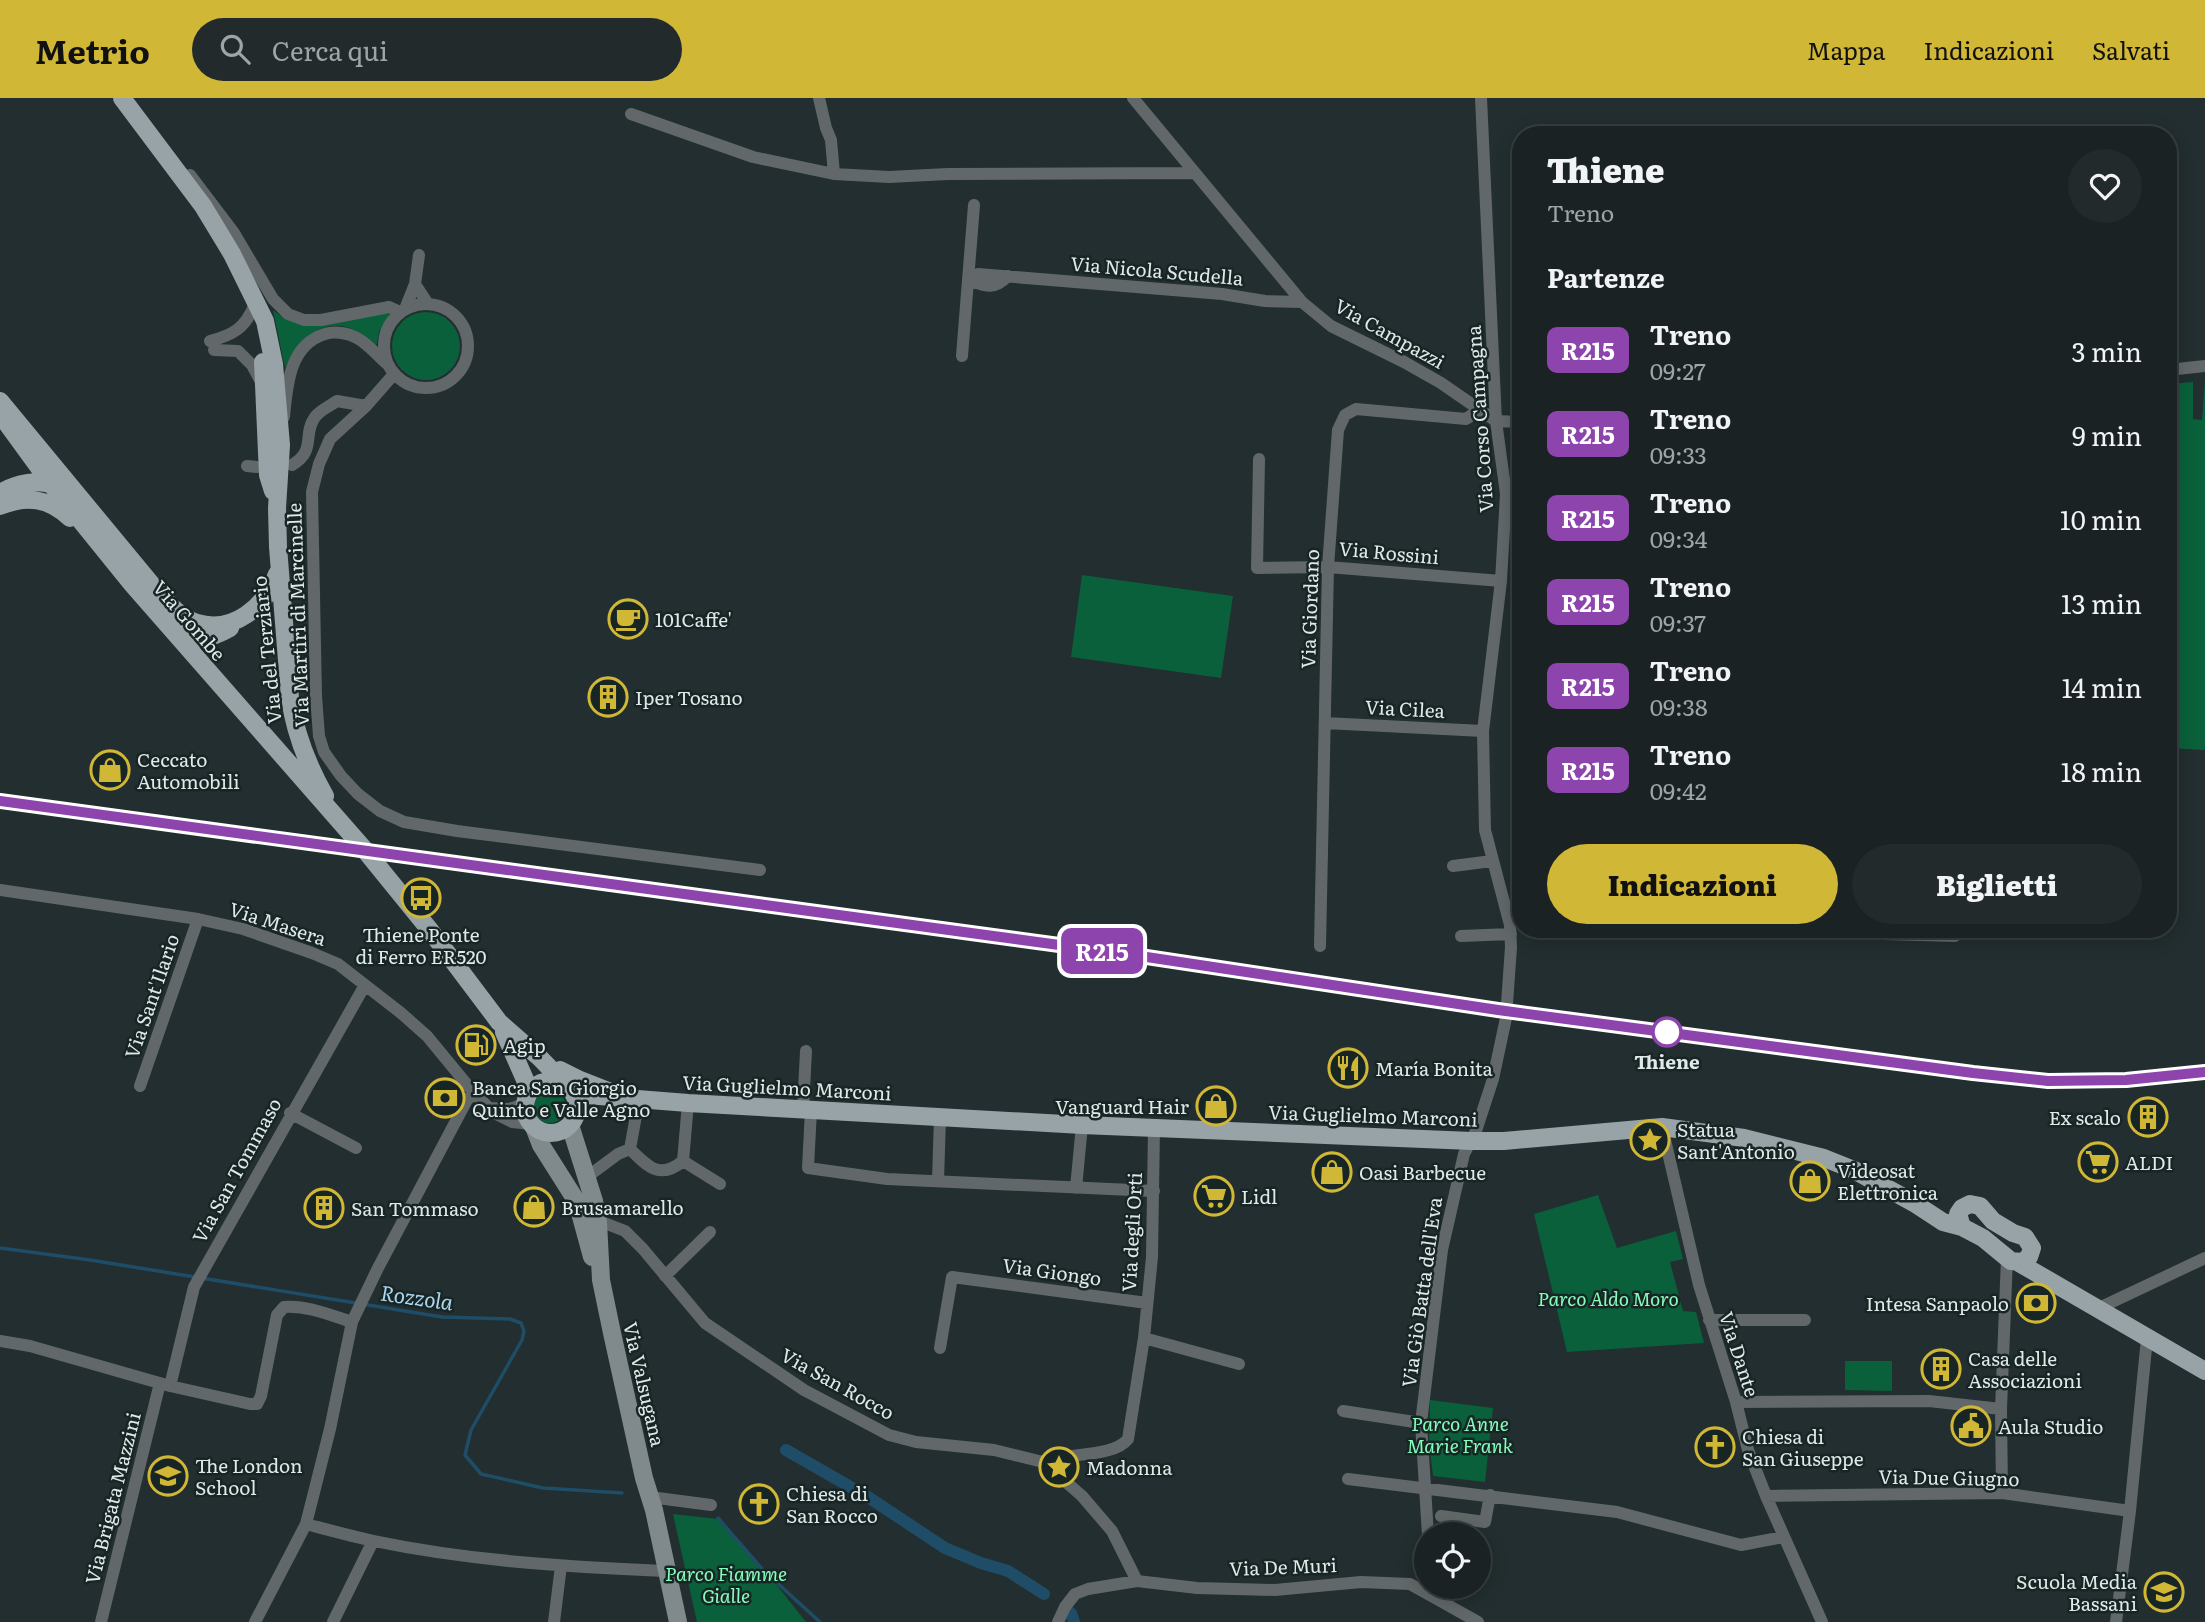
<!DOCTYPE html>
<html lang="it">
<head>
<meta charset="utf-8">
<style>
	body { margin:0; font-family:Literata,serif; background:#232a2b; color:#f1f3f6; height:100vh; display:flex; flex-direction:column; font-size:26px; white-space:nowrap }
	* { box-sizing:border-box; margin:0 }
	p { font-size:23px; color:#9fa4a6 }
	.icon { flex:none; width:38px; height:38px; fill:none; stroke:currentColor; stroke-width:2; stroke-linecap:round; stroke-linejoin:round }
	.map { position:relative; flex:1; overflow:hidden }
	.side { position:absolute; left:1512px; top:28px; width:665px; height:812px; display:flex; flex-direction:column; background:#1a2223; border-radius:28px; box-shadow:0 4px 18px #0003,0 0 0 2px #383f41 }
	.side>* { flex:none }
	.badge { padding:0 14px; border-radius:10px; font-size:24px; line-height:46px }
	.buttons { position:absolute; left:1414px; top:1424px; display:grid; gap:14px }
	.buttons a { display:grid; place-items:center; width:77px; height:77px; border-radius:50%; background:#1a2223; box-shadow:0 4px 18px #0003,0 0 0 2px #383f41; font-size:35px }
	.map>.badge { position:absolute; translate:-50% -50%; box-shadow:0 0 0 4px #fff }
	h2 { padding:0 35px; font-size:26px; line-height:63px }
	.round { display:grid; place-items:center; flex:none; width:74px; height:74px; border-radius:37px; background:#232a2b }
	.summary { display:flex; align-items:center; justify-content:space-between; height:119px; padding:0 35px }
	h1 { font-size:33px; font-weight:800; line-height:52px }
	.cta { display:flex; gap:14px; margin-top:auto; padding:14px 35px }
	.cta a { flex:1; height:80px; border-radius:42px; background:#d0b736; color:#111; font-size:28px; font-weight:800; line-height:80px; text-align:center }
	.cta a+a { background:#232a2b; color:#f1f3f6 }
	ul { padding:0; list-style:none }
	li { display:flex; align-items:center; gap:21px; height:84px; padding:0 35px }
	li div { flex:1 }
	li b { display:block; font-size:26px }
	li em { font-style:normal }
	li .badge { min-width:77px; font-weight:700; text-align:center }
	header { display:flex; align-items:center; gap:42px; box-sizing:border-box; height:98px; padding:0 35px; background:#d0b736; color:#111 }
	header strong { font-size:33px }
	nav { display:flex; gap:38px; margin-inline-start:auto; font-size:24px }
	.search { width:490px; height:63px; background:#232a2b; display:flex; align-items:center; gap:18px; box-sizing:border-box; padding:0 24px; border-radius:38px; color:#9fa4a6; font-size:26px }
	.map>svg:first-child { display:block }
	.green { fill:#0a603a }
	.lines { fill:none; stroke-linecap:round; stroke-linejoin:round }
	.stream { stroke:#1f4d68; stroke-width:3.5 }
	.canal { stroke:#1f4d68; stroke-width:12 }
	.minor { stroke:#626869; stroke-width:12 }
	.secondary { stroke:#80898c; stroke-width:18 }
	.primary { stroke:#97a3a6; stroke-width:18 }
	.rail { stroke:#a2abac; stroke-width:3.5; stroke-dasharray:3.5 7; stroke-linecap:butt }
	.line-casing { stroke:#fff; stroke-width:16 }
	.line { stroke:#8e44ad; stroke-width:10 }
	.stop-dot { fill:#fff; stroke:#8e44ad; stroke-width:3.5 }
	.labels { text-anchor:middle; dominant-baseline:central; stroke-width:5; stroke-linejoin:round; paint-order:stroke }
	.street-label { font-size:19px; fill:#e0e8e8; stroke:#182525 }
	.poi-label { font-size:19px; fill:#e0e8e8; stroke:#182525; text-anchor:start }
	.stop-label { font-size:19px; font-weight:bold; fill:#e0e8e8; stroke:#182525 }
	.park-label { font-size:19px; font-style:italic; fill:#87fdbc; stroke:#182525 }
	.water-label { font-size:21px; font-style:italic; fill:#add6f1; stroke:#182525 }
</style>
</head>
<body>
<header>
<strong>Metrio</strong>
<div class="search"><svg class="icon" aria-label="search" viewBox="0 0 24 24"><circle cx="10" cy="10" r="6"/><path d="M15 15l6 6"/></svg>Cerca qui</div>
<nav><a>Mappa</a><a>Indicazioni</a><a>Salvati</a></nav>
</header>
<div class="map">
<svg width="2205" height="1524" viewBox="0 0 2205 1524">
	<rect width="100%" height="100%" fill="#222e2f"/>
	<!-- green -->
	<path class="green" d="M 273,212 C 305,237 327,226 363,219 C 372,217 382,214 390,216 L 379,234 L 377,246 L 375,247 C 338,210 305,231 285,270 Z
		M392 248a34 34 0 1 1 68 0a34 34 0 1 1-68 0Z
		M 2205,281 L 2205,652 L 2168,650 L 2168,286 L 2193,284 L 2193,321 L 2202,322 Z
		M 1082,477 L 1233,498 L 1221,580 L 1071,559 Z
		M534 1009a16 16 0 1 1 32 0a16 16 0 1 1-32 0Z
		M 1598,1097 L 1617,1150 L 1676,1133 L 1683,1161 L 1670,1164 L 1683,1213 L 1696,1214 L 1704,1245 L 1567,1254 L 1534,1116 Z
		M 1845,1263 L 1892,1263 L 1892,1293 L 1845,1292 Z
		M 1430,1302 L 1493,1310 L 1485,1384 L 1433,1378 L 1429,1345 Z
		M 673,1416 L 718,1421 L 768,1476 L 806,1524 L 697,1524 Z"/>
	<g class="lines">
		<!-- stream -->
		<path class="stream" d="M 0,1150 L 90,1162 L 442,1219 L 510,1221 L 521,1225 L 524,1233 L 522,1242 L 471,1332 L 465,1357 L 481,1376 L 543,1390 L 622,1395
			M 718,1420 L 763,1472 L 820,1524"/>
		<!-- canal -->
		<path class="canal" d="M 786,1352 L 868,1399 L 945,1450 L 981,1465 L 1008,1473 L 1044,1496
			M 1071,1515 L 1074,1524"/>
		<!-- minor -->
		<path class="minor" d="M 819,0 L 826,30 L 831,42 L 834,76
			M 1133,0 L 1302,204 L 1331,228 L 1404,264 L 1441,285 L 1496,323 L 1521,324
			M 631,16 L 753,59 L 834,76 L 889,79 L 948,76 L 1193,75
			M 190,77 L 234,135 L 273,201 L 288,216 L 304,222 L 321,222 L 389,209 L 400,214
			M 969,182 L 978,176 L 1222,196 L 1265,203 L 1302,204
			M 969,182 C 987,189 994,192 1008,178
			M 415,186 L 419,157
			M384 248a42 42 0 1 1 84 0a42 42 0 1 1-84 0Z
			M 405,211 L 415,186 L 428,206
			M 210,243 C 233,237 245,230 254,208
			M 214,252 L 238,253 L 252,267 L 261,284
			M 962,258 L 974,107
			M 2168,272 L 2205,268
			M 394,276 L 366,308 L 330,341 L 319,366 L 312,394 L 316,598 L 319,638 L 324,654 L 341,678 L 358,696 L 380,713 L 404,724 L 457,733 L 760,772
			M 284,319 C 287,288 289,247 325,236 C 335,233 348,235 357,240 C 368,246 377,257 386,265
			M 1259,361 L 1257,470 L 1328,469 L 1501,483
			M 292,367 C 317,352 302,337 315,319 C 320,312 330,308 337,303 L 366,308
			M 247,368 L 257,369
			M 1506,396 L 1521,396
			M 1325,625 L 1483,633
			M 1453,768 L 1492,763
			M 0,792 L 198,821 L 243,831 L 312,855 L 338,866 L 401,915 L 427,938 L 474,995 L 494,1015 L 512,1024 L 531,1026
			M 1824,831 L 1883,836 L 1955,838
			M 1461,838 L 1511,836
			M 1320,848 L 1328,469 L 1338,332 L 1345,317 L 1356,311 L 1466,321 L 1479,312
			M 140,988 L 198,821
			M 488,1010 L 509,1011 L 525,1006
			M 803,1011 L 806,953
			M 811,1012 L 808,1070 L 887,1081 L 1154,1093
			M 290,1015 L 356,1050
			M 1662,1029 L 1699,1187 L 1736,1304 L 1748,1352 L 1766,1398 L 1822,1524
			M 630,1051 C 648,1069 660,1082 683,1063 L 688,1005
			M 630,1051 L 639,1001
			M 683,1063 L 720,1086
			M 587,1079 L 618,1056 L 630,1051
			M 938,1083 L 940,1019
			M 1076,1090 L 1082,1027
			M 594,1121 L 625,1133 L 643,1151 L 705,1225 L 804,1292 L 889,1337 L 916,1344 L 994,1352 L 1043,1364 L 1082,1398 L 1112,1433 L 1137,1483
			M 665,1178 L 710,1134
			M 2097,1211 L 2205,1160
			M 1709,1222 L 1805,1222
			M 1144,1240 L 1239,1266
			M 0,1243 L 30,1248 L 170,1288 L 250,1306 L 257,1306 L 261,1298 L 277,1217 L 284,1209 C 307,1207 330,1217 352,1224
			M 940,1250 L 952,1179 L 1147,1205
			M 170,1288 L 194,1189 L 365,887
			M 1736,1304 L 1929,1303 L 2001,1311
			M 1343,1313 L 1421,1325
			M 1043,1364 C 1067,1354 1113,1360 1128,1341 L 1144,1240 L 1152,1159 L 1154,1030
			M 1348,1381 L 1617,1414 L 1741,1447 L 1783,1439
			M 2002,1395 L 2001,1311 L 2007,1160
			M 1766,1398 L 2002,1395 L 2130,1413
			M 650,1399 L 711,1407
			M 1441,1418 L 1485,1424 L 1490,1397
			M 306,1426 C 329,1432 351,1438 374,1443 C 470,1463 568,1469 665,1473
			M 1428,1437 L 1421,1325 L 1442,1152 L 1464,1056 L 1476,1033 L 1493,981 L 1506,920 L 1511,849 L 1510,827 L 1485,732 L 1483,633 L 1501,483 L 1506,396 L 1496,323 L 1481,0
			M 101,1524 L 160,1285
			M 255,1524 L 306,1426 L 330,1331 L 352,1224 L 378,1170 L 467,1002 L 474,995
			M 333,1524 L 373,1443
			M 554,1524 L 561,1468
			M 1058,1524 L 1065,1509 L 1075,1496 L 1088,1491 L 1137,1483 L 1197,1490 L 1275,1492 L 1361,1484 L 1410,1486 L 1478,1524
			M 2116,1524 L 2130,1413 L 2147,1240"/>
		<!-- secondary -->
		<path class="secondary" d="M 570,1027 L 594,1103 L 598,1124 L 601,1182 L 612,1235 L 644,1380 L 654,1412 L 678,1524
			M 534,1029 L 541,1047 L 577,1104 L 592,1159"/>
		<!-- primary -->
		<path class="primary" d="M 122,0 L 203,108 L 232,156 L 265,223 L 274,266 L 281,347 L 277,410 L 278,449 L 290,600 C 295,636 307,666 325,698
			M 263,264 L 268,377 L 273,393
			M 0,303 L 162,499 C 172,509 183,521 197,525 C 233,536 266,508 277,476
			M 0,316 L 51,386 L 132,486 L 364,751 L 429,831 L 499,924 L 540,960 L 565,986
			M 0,395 C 15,386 38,380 55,388
			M 0,408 C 27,397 49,400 70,420
			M 174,533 C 193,545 211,541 230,530
			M 504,934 L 530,993
			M 560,972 L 578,981 L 611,994
			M525 1009a26 26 0 1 1 52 0a26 26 0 1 1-52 0Z
			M 574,996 L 688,1005 L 1082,1027 L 1472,1043 L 1504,1043 L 1662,1029 L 1744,1040 L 1824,1060 L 1854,1072 L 1914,1105 L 1943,1124 L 1962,1129
			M 1970,1106 L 1980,1108 L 1993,1123 L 2013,1135 L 2025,1139 L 2032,1150 L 2029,1159 L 2022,1164 L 2011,1163 L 1983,1140 L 1962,1129 L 1958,1116 L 1962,1110 Z
			M 2019,1165 L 2205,1273"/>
		<!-- rail -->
		<path class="rail" d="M 0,703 L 1140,858 L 1498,912 L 1973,975 L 2048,983 L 2126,982 L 2205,974"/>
	</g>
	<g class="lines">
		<!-- line casing -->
		<g class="line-casing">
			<path id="line" d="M 0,703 L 1140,858 L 1498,912 L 1973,975 L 2048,983 L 2126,982 L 2205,974"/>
		</g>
		<!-- line -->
		<use href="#line" class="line"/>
	</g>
	<!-- icons -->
	<defs>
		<g id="cafe-ring" transform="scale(2.0125)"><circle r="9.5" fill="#182525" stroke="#d0b736" stroke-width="1.5"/><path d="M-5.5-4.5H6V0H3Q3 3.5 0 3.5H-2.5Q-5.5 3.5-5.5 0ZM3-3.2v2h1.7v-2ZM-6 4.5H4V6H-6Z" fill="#d0b736"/></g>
		<g id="building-ring" transform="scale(2.0125)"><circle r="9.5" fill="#182525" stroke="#d0b736" stroke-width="1.5"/><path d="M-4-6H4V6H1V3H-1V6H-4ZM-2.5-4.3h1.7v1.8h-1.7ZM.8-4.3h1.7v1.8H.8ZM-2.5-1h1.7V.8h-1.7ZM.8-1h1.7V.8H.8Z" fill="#d0b736"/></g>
		<g id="shop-ring" transform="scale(2.0125)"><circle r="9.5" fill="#182525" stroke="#d0b736" stroke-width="1.5"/><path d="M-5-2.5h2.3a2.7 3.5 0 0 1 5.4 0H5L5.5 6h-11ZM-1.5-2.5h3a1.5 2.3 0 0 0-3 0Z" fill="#d0b736"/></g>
		<g id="bus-ring" transform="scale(2.0125)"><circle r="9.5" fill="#182525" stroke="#d0b736" stroke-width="1.5"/><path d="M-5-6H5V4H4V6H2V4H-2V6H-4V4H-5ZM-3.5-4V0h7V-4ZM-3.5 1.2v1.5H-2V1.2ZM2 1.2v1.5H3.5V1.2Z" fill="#d0b736"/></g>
		<g id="fuel-ring" transform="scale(2.0125)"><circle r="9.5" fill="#182525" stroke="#d0b736" stroke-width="1.5"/><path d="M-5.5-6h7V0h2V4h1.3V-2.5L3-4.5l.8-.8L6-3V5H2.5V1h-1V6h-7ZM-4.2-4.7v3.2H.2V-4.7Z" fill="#d0b736"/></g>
		<g id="restaurant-ring" transform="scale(2.0125)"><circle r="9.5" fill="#182525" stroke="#d0b736" stroke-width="1.5"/><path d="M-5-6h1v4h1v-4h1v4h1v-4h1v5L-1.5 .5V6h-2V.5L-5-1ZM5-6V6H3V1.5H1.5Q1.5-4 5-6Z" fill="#d0b736"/></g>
		<g id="bank-ring" transform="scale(2.0125)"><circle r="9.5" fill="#182525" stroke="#d0b736" stroke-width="1.5"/><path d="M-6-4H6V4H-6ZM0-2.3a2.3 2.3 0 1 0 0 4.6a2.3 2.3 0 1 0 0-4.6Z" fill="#d0b736"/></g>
		<g id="sight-ring" transform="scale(2.0125)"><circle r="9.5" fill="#182525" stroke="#d0b736" stroke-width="1.5"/><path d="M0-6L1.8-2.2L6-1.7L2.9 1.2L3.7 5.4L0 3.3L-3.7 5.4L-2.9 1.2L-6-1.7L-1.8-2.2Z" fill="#d0b736"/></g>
		<g id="supermarket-ring" transform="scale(2.0125)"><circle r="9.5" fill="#182525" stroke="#d0b736" stroke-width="1.5"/><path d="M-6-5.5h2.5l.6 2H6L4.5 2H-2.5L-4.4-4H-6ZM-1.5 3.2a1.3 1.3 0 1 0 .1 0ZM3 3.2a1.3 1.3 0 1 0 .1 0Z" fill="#d0b736"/></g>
		<g id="civic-ring" transform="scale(2.0125)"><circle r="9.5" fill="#182525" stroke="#d0b736" stroke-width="1.5"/><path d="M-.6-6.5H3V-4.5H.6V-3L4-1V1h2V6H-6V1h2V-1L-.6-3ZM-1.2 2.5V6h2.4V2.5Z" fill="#d0b736"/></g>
		<g id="church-ring" transform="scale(2.0125)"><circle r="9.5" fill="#182525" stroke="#d0b736" stroke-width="1.5"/><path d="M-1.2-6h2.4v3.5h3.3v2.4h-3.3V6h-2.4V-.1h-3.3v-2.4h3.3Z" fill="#d0b736"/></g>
		<g id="school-ring" transform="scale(2.0125)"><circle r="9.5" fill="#182525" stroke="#d0b736" stroke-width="1.5"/><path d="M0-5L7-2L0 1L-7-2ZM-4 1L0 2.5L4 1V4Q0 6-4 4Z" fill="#d0b736"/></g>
	</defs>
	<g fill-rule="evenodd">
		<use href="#cafe-ring" x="628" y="521"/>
		<use href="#building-ring" x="608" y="599"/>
		<use href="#shop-ring" x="110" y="672"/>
		<use href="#bus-ring" x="421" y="800"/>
		<use href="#fuel-ring" x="476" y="947"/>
		<use href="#restaurant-ring" x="1348" y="970"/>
		<use href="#bank-ring" x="445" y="1000"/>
		<use href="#shop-ring" x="1216" y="1008"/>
		<use href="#building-ring" x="2148" y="1019"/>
		<use href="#sight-ring" x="1650" y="1042"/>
		<use href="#supermarket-ring" x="2098" y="1064"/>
		<use href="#shop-ring" x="1332" y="1074"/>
		<use href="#shop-ring" x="1810" y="1083"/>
		<use href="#supermarket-ring" x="1214" y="1098"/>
		<use href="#shop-ring" x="534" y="1109"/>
		<use href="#building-ring" x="324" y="1110"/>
		<use href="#bank-ring" x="2036" y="1205"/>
		<use href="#building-ring" x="1941" y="1271"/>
		<use href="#civic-ring" x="1971" y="1328"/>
		<use href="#church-ring" x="1715" y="1349"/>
		<use href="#sight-ring" x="1059" y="1369"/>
		<use href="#school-ring" x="168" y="1378"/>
		<use href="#church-ring" x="759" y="1406"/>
		<use href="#school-ring" x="2164" y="1494"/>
	</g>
	<!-- markers -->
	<circle class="stop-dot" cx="1667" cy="934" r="14"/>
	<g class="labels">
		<!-- street labels -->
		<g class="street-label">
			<text transform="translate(1157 172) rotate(5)">Via Nicola Scudella</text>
			<text transform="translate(1390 235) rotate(29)">Via Campazzi</text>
			<text transform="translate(1479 321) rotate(-94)">Via Corso Campagna</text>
			<text transform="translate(1389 454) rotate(5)">Via Rossini</text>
			<text transform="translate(1309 511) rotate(-88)">Via Giordano</text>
			<text transform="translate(297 517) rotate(-92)">Via Martiri di Marcinelle</text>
			<text transform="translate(190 522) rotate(49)">Via Gombe</text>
			<text transform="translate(266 552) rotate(-96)">Via del Terziario</text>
			<text transform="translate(1405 610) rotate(3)">Via Cilea</text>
			<text transform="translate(278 825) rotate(18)">Via Masera</text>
			<text transform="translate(151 898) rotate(-71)">Via Sant'Ilario</text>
			<text transform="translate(787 989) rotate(3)">Via Guglielmo Marconi</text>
			<text transform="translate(1373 1017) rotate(2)">Via Guglielmo Marconi</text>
			<text transform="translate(236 1072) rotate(-61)">Via San Tommaso</text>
			<text transform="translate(1131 1134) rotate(-87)">Via degli Orti</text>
			<text transform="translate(1052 1173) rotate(8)">Via Giongo</text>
			<text transform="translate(1421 1194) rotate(-82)">Via Giò Batta dell'Eva</text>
			<text transform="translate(1740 1256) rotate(72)">Via Dante</text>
			<text transform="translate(838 1285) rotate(29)">Via San Rocco</text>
			<text transform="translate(645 1286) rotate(77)">Via Valsugana</text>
			<text transform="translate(1949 1379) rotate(1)">Via Due Giugno</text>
			<text transform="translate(112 1400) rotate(-76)">Via Brigata Mazzini</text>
			<text transform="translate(1283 1468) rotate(-2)">Via De Muri</text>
		</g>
		<!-- poi labels -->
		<g class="poi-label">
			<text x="655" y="521">101Caffe'</text>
			<text x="635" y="599">Iper Tosano</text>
			<text x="137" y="661">Ceccato<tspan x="137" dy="22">Automobili</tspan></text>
			<text x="421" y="836" text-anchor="middle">Thiene Ponte<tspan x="421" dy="22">di Ferro ER520</tspan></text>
			<text x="503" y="947">Agip</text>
			<text x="1375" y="970">María Bonita</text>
			<text x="472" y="989">Banca San Giorgio<tspan x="472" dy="22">Quinto e Valle Agno</tspan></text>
			<text x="1189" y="1008" text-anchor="end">Vanguard Hair</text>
			<text x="2121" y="1019" text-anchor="end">Ex scalo</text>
			<text x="1677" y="1031">Statua<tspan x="1677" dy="22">Sant'Antonio</tspan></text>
			<text x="2125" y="1064">ALDI</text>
			<text x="1837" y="1072">Videosat<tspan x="1837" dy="22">Elettronica</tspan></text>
			<text x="1359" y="1074">Oasi Barbecue</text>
			<text x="1241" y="1098">Lidl</text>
			<text x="561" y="1109">Brusamarello</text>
			<text x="351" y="1110">San Tommaso</text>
			<text x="2009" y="1205" text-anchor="end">Intesa Sanpaolo</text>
			<text x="1968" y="1260">Casa delle<tspan x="1968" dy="22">Associazioni</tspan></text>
			<text x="1998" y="1328">Aula Studio</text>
			<text x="1742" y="1338">Chiesa di<tspan x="1742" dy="22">San Giuseppe</tspan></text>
			<text x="195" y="1367">The London<tspan x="195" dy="22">School</tspan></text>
			<text x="1086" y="1369">Madonna</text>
			<text x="786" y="1395">Chiesa di<tspan x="786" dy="22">San Rocco</tspan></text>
			<text x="2137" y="1483" text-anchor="end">Scuola Media<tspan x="2137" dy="22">Bassani</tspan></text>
		</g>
		<!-- stop labels -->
		<g class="stop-label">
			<text x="1667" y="963">Thiene</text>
		</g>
		<!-- park labels -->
		<g class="park-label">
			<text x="1608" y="1200">Parco Aldo Moro</text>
			<text x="1460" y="1325">Parco Anne<tspan x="1460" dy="22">Marie Frank</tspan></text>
			<text x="726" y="1475">Parco Fiamme<tspan x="726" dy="22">Gialle</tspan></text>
		</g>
		<!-- water labels -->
		<g class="water-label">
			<text transform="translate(417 1198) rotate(8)">Rozzola</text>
		</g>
	</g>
</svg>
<div class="buttons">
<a><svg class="icon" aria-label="locate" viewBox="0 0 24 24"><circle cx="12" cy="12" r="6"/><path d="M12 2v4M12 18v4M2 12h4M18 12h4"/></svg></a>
</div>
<b class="badge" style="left:1102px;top:853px;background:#8e44ad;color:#fff">R215</b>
<section class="side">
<div class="summary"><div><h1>Thiene</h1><p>Treno</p></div><a class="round"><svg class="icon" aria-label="heart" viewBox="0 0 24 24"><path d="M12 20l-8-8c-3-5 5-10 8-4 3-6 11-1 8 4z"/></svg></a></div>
<h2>Partenze</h2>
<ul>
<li><span class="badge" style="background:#8e44ad;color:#fff">R215</span><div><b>Treno</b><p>09:27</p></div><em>3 min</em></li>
<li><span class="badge" style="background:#8e44ad;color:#fff">R215</span><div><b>Treno</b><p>09:33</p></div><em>9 min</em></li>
<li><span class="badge" style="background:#8e44ad;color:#fff">R215</span><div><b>Treno</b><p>09:34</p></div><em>10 min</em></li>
<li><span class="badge" style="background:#8e44ad;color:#fff">R215</span><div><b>Treno</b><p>09:37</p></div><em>13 min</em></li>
<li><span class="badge" style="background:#8e44ad;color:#fff">R215</span><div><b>Treno</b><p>09:38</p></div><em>14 min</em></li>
<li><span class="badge" style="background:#8e44ad;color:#fff">R215</span><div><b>Treno</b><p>09:42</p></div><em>18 min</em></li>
</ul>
<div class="cta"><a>Indicazioni</a><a>Biglietti</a></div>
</section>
</div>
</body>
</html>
